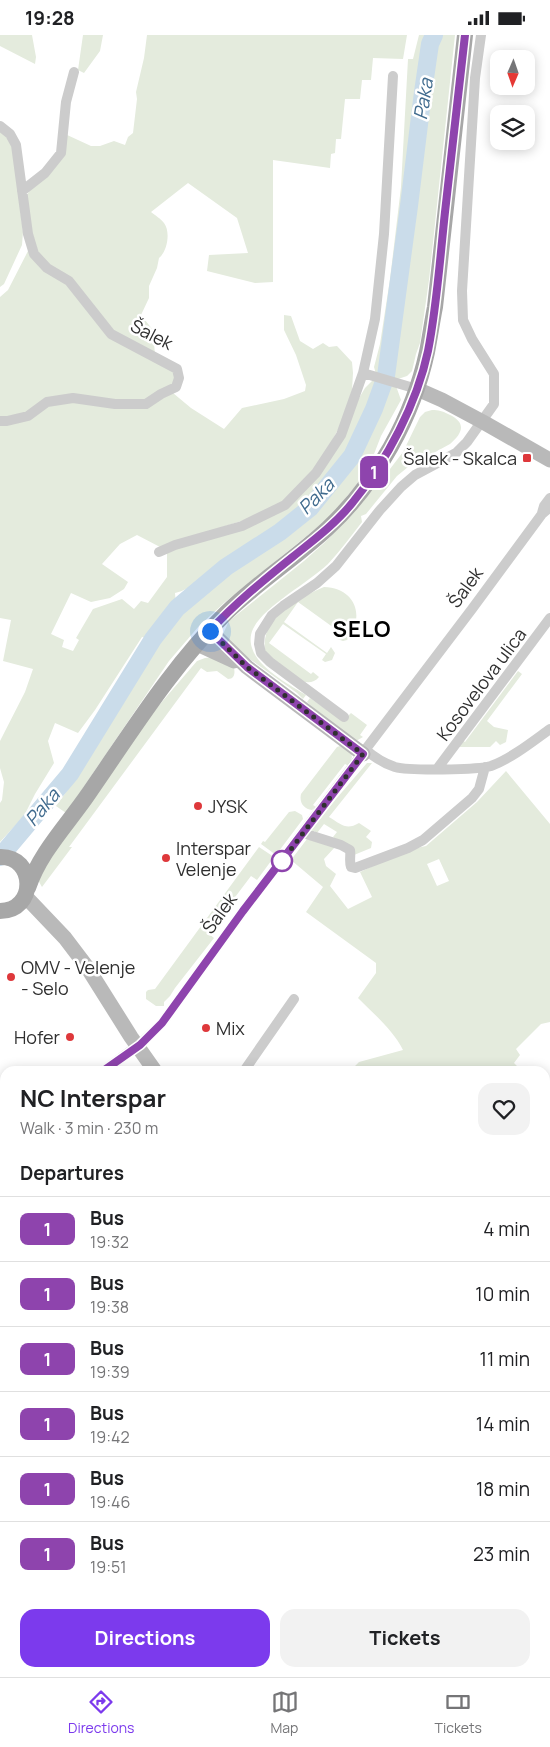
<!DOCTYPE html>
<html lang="en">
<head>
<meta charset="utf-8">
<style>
	body { margin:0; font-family:Manrope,sans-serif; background:#f2f2f2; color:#202124; height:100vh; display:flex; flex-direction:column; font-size:19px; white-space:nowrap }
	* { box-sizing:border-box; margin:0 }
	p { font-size:16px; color:#757577 }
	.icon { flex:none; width:28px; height:28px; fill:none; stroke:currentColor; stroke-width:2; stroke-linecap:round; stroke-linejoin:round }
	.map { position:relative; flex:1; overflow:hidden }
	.sheet { position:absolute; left:0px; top:1031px; width:550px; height:611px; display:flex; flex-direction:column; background:#fff; border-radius:15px 15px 0 0; box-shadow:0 2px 12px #0003 }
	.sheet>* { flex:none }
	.badge { padding:0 10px; border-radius:8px; font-size:18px; line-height:32px }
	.needle { width:32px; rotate:182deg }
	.fabs { position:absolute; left:490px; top:15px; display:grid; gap:10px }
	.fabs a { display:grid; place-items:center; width:45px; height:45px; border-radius:10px; background:#fff; box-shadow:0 2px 12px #0003; font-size:25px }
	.you { position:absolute; width:25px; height:25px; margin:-12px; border:4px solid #fff; border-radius:50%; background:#1a73e8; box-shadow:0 0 0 8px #1a73e833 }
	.map>.badge { position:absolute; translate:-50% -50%; box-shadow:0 0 0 2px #fff }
	h2 { padding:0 20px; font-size:19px; line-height:45px }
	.round { display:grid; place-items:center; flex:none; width:52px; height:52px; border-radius:15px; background:#f2f2f2 }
	.overview { display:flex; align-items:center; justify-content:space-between; height:85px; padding:0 20px }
	h1 { font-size:24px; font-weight:700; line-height:38px }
	.button { display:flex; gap:10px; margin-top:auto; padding:10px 20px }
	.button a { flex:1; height:58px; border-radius:15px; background:#7c3aed; color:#fff; font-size:20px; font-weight:700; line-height:58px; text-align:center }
	.button a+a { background:#f2f2f2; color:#202124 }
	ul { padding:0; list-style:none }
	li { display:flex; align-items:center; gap:15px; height:65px; padding:0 20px; border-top:1px solid #e0e0e0 }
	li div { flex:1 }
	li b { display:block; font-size:19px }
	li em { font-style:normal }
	li .badge { min-width:55px; font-weight:700; text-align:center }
	.status { display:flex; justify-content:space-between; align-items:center; height:35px; padding:0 25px; background:#fff; direction:ltr }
	.status svg { height:14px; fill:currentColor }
	.tabs { display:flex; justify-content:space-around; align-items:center; height:70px; border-top:1px solid #e0e0e0; background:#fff; font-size:14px; color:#757577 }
	.tabs a { display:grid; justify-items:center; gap:2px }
	.tabs .selected { color:#7c3aed }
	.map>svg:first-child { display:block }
	.green { fill:#e4ebdd; fill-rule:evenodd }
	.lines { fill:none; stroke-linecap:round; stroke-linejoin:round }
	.river { stroke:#cadcea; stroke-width:18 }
	.street { stroke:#ccc; stroke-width:10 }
	.secondary { stroke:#b9b9b9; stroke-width:15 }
	.primary { stroke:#a7a7a7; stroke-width:16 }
	.secondary-bridge { stroke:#b9b9b9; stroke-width:15 }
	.line-casing { stroke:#fff; stroke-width:11 }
	.line { stroke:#8e44ad; stroke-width:8 }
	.walk { stroke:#2f2f2f; stroke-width:5; stroke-dasharray:0 9 }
	.poi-dot { fill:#de383b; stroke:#fff; stroke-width:2 }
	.stop-dot { fill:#fff; stroke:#8e44ad; stroke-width:2.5 }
	.labels { text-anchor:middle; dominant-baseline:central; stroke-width:5; stroke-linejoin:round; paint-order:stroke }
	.street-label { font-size:18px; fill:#2f2f2f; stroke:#fff }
	.poi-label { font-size:18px; fill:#2f2f2f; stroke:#fff; text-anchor:start }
	.water-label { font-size:19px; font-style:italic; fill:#406b8e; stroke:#fff }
	.district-label { font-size:22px; font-weight:bold; letter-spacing:1px; fill:#000; stroke:#fff }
</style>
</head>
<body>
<div class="status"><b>19:28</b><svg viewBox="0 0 49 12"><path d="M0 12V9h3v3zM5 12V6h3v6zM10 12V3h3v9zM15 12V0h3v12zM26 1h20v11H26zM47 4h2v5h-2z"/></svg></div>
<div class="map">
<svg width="550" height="1642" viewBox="0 0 550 1642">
	<rect width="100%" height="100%" fill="#fff"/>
	<!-- green -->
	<path class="green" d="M 0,0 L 32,0 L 36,22 L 35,29 L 0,11 Z
		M 83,0 L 103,0 L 100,16 L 84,38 L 78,35 Z
		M 147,0 L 407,0 L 403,24 L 373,23 L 371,45 L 362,45 L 360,64 L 345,64 L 341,104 L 336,104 L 335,118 L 331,119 L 330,133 L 273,125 L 273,247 L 255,248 L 207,236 L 209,220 L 248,218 L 237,183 L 188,148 L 151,177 C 155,180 161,184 164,188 C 171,197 167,217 159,223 L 157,233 L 149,251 L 149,263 L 141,280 L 153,295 L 155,320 L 175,334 L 173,358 L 191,373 L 224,394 L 242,373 L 284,364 L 305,356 L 306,350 L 296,320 L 284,295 L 284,280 L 291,281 L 300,306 L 313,314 L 323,308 L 329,312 L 337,311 L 352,327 L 353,338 L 352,355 L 341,389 L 327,415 L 312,437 L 280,470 L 260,480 L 160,512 L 137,500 L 120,509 L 102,529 L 128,547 L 124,554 L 110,563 L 91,567 L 71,558 L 51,599 L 64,605 L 62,612 L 73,616 L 79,605 L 76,603 L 93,574 L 122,564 L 134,574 L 141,566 L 148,568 L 167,542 L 167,518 L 171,514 L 243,494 L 303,458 L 365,353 L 373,345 L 379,346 C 376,356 374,366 370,376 C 353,419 319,465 281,492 L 277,489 L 224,530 L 218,529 C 205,542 192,554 175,558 L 176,570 L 150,604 L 142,602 L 95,675 L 78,698 L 55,688 L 48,706 L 54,728 L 35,759 L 24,781 L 0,807 L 0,768 L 2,765 L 4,747 L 0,733 L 0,706 L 25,657 L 33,634 L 3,626 L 11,585 L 0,583 L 0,262 L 8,255 L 28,216 L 26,161 L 33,151 L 54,133 L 65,99 L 91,111 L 100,111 L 114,106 L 125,110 L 128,102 L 133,98 L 137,64 L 136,57 L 144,23 Z
		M 419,0 L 430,0 L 419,59 L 388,307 L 381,340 L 376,339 L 374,332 L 380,309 L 390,244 L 401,152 L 408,24 L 413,24 Z
		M 438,0 L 455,0 L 429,245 L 420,308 L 416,319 L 412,336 L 407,341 L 398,344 L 390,343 L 396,309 L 411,198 L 411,180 L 425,58 L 435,10 Z
		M 0,95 L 12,106 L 23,197 L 22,210 L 4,249 L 0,252 Z
		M 389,349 L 396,351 L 401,365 L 381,401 L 367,437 L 330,482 L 224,568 L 199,591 L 169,626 L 66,778 L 56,771 C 73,748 88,726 102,701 C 126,660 146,615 178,579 C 209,544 253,522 290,494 C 337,457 369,405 389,349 Z
		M 432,375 C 439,375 442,376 448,379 C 466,387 464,397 450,409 L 408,432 L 397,441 L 366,479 L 361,481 L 362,487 C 351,501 340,516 328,529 C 308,548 263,572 253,594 C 250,600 250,607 252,613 C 258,633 290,650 306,660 L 303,664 L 297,658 L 240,617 L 223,599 L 229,586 L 304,526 L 323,509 L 337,495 L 385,436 L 390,434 L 403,417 L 420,382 L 425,377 Z
		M 324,552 C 355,553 366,581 347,605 L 343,606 L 337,604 L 341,598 L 298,567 L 284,587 L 327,618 L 331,612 L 335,618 L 332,625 L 325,627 L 322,625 L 326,619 L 283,589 L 269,608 L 311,639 L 313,637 L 319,642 C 304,660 276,627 265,616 C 260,583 298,563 324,552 Z
		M 214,622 L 234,632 C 235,638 235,644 228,644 L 217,636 L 207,637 L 201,633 L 69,812 L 72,812 L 42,852 L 38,845 L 39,838 L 149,682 L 197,626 L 205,623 Z
		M 518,636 L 522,639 L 487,686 L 494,692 L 508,695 L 506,707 L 500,710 L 496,706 L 490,712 L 456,712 L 462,705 L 465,707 Z
		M 310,663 L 343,686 L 351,678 L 367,690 L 360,700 L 363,702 L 356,706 L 322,682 L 307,667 Z
		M 340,711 L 351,717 L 352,722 L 349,731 L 345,729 L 313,770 L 316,772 L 312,775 C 304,774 299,768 301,759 L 337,712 Z
		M 367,728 L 372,728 L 329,782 C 341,789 346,796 359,788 L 371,796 L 366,802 L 372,807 L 371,813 L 354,820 L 333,802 L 337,797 L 324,789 L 317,798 L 314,796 L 312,800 L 310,797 L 336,764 Z
		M 506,736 L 550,789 L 550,987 L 541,989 L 516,1014 L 520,1020 L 514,1028 L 517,1031 L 515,1036 L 350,1036 L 359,1027 L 403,1015 C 393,995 374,979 358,963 L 376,938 L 376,928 L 306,877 L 323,852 L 291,825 L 307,804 L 335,812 L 324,824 L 326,831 L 336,839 L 330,851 L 348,874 L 372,862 L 360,837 L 408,815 L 426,811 L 477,767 ZM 439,824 L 449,846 L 437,851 L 427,829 Z
		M 295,776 L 302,780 L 303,784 L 276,820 L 261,809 L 263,806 L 265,807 L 289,777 Z
		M 259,812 L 274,822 L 257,845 L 251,841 L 208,898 L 214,903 L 175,953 L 170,961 L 164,967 L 164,971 L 156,971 L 146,964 L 146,957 L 148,955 L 155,954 Z
		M 549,1128 L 550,1142 L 546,1155 L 550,1161 L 550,1227 L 545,1229 L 545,1135 Z
		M 5,1163 L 5,1638 L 473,1638 L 471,1642 L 10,1642 L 0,1641 L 0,1172 Z
		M 550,1408 L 550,1469 L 545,1466 L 545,1410 Z
		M 545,1474 L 550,1476 L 550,1556 L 545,1561 Z
		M 550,1566 L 550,1642 L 480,1642 L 482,1638 L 545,1638 L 545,1571 Z"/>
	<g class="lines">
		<!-- river -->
		<path class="river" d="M 0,822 L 70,739 L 153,604 L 177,573 L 226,532 L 280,497 L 310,473 L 352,421 L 374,374 L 386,341 L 409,171 L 423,57 L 430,9 L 434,0"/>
		<!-- street -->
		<path class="street" d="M 0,91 L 10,99 L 16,110 L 28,199 L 34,219 L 47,233 L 69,246 L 111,299 L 177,334 L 179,343 L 176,352 L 161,359 L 146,369 L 115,369 L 73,363 L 47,367 L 28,381 L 7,386 L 0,386
			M 22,156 L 45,138 L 61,118 L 66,67 L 74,37
			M 363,338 L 417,354
			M 542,478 L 544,471 L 550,463
			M 159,517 L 175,510 L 242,491 L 285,470 L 316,438 L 341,400 L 363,338 L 375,284 L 384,199 L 393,41
			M 344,682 L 270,627 L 261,618 L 259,609 L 260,599 L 272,580 L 283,571 L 317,548 L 336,531 L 380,475 L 401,452 L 415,440 L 456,418 L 467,407 L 494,369 L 494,339 L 472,304 L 463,285 L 462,256 L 475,43 L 481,0
			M 366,715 C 375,723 383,728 395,732 C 409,736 478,735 491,731 C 512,723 532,707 550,694
			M 437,734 L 550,583
			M 303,798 L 341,810 L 350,815 C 351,821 349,826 351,832 L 355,833 L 408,813 L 423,805 L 472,763 L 479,754 L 485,732
			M 103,1036 L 140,1009 L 162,988 L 243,876 L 472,574 L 542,479 L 550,472
			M 244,1036 L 294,964
			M 0,1077 L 5,1076
			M 545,1471 L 550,1473"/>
		<!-- secondary -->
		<path class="secondary" d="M 417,354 L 442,365 L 483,387 L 550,425
			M 210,596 L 247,632 L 363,719
			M 197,609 L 234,626
			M 25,861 L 65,903 L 87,932
			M 545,1565 L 550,1560
			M 476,1642 L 477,1638"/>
		<!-- primary -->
		<path class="primary" d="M 0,822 C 36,821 37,876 0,876
			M 28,853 C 40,817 68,789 89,758 C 132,696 172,631 226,578 C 258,547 296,523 328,493 C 377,447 413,382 427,317 C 430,302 432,287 435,272 L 465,0"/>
		<!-- secondary-bridge -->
		<path class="secondary-bridge" d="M 87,932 L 131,1002 L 155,1036"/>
	</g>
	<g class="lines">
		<!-- line casing -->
		<g class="line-casing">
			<path id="line" d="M 103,1036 L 140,1010 L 162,988 L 243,876 L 363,719 L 247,632 L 210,596 C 237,566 269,541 300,516 C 319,501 338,486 353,467 C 387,426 417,368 428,316 C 437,270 440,223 445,177 C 452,118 458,59 465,0"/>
		</g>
		<!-- line -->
		<use href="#line" class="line"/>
		<!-- walk -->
		<path class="walk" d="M 210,596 L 247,632 L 363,719 L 279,830 L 282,826"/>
	</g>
	<!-- markers -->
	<g class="poi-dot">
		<rect x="522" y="418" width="10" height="10" rx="2.5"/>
		<circle cx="198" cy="771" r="5"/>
		<circle cx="166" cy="823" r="5"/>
		<circle cx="11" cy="942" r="5"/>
		<circle cx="206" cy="993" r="5"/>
		<circle cx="70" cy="1002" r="5"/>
	</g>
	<circle class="stop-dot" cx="282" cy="826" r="10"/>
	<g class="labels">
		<!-- street labels -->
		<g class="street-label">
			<text transform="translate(152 299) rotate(27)">Šalek</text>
			<text transform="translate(465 552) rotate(-54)">Šalek</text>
			<text transform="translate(481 649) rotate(-53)">Kosovelova ulica</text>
			<text transform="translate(219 878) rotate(-54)">Šalek</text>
		</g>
		<!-- poi labels -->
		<g class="poi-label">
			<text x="517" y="423" text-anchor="end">Šalek - Skalca</text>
			<text x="208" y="771">JYSK</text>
			<text x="176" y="813">Interspar<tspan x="176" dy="21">Velenje</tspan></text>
			<text x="21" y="932">OMV - Velenje<tspan x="21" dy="21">- Selo</tspan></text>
			<text x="216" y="993">Mix</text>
			<text x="60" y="1002" text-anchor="end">Hofer</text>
		</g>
		<!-- water labels -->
		<g class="water-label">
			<text transform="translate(423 64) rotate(-81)">Paka</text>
			<text transform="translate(316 461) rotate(-46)">Paka</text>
			<text transform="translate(42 772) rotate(-50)">Paka</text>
		</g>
		<!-- district labels -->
		<g class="district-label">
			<text x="362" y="594">SELO</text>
		</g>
	</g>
</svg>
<div class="fabs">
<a><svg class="needle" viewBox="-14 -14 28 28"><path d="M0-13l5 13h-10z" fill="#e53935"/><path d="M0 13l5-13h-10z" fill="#757577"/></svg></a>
<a><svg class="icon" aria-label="layers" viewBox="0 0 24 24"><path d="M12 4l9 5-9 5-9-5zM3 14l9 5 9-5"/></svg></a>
</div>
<div class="you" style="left:210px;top:596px"></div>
<b class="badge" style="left:374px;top:437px;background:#8e44ad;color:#fff">1</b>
<section class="sheet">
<div class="overview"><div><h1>NC Interspar</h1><p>Walk · 3 min · 230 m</p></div><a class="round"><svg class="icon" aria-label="heart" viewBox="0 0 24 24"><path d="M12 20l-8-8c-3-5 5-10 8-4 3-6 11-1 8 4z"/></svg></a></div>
<h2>Departures</h2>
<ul>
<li><span class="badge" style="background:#8e44ad;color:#fff">1</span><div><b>Bus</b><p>19:32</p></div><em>4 min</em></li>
<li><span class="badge" style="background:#8e44ad;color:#fff">1</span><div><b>Bus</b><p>19:38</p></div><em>10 min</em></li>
<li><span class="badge" style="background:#8e44ad;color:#fff">1</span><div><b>Bus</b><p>19:39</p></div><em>11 min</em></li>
<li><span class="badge" style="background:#8e44ad;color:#fff">1</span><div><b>Bus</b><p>19:42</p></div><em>14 min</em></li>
<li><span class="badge" style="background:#8e44ad;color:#fff">1</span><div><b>Bus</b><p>19:46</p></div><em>18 min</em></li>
<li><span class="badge" style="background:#8e44ad;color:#fff">1</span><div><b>Bus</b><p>19:51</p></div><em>23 min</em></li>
</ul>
<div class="button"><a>Directions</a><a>Tickets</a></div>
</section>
</div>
<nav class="tabs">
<a class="selected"><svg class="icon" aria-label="directions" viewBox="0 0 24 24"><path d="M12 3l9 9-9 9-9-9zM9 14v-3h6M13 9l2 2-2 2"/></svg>Directions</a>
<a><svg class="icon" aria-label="map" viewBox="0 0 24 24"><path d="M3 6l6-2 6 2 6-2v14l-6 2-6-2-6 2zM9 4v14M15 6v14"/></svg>Map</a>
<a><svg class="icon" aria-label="tickets" viewBox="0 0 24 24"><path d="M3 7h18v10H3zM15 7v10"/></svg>Tickets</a>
</nav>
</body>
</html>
